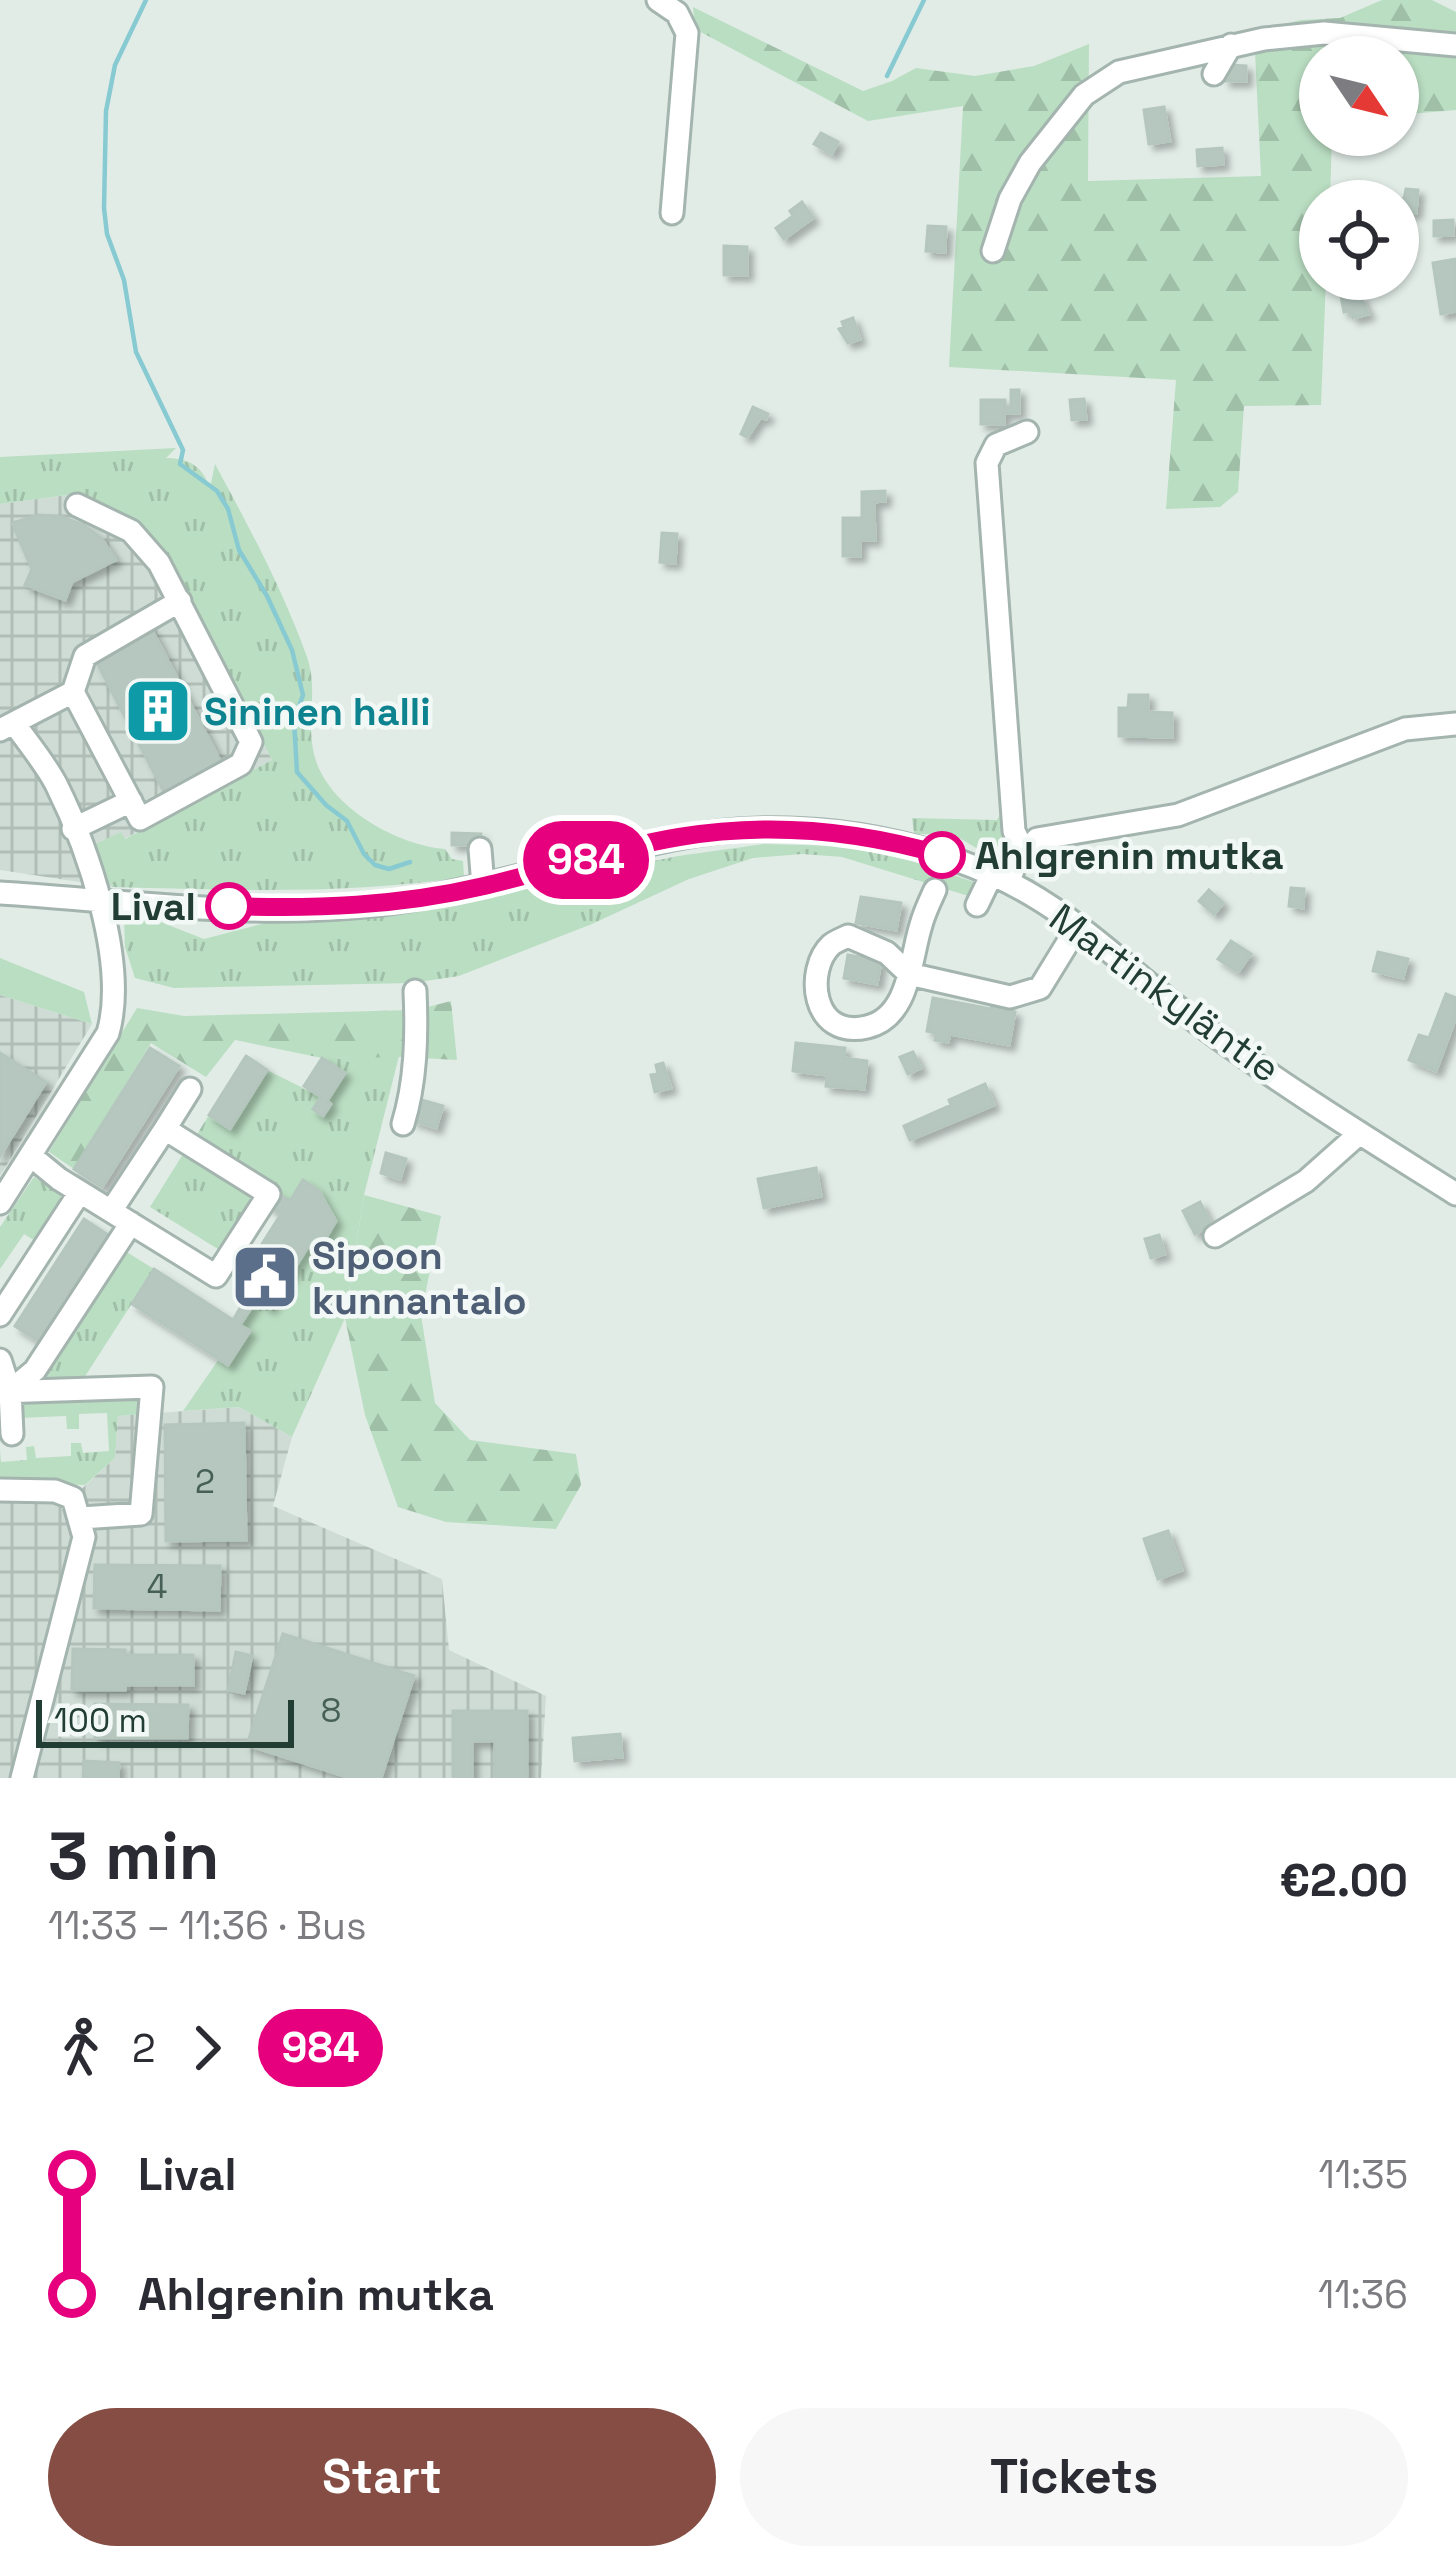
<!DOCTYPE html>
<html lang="en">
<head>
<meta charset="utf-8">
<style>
	body { margin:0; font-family:"Space Grotesk",sans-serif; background:#f7f7f7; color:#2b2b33; height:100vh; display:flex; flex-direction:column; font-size:45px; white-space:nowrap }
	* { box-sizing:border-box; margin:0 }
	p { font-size:39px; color:#7c7c81 }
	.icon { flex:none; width:66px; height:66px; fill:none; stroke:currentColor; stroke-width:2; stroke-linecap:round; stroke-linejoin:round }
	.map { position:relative; height:1778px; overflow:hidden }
	.drawer { display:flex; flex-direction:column; background:#fff; flex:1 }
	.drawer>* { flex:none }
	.badge { padding:0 24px; border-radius:39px; font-size:42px; line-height:78px }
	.needle { width:78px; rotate:125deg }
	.tools { position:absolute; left:1299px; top:36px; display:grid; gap:24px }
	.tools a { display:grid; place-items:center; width:120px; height:120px; border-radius:50%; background:#fff; box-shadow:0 3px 9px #0004; font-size:60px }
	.scale { position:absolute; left:36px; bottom:30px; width:258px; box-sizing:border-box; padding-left:12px; border:6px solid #213d34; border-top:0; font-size:33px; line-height:42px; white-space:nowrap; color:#213d34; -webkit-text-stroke:9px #f2f8f5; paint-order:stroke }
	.map>.badge { position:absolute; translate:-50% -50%; box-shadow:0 0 0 6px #fff }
	.legs { display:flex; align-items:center; gap:18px; height:132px; padding:0 48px; font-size:39px }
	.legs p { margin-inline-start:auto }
	.overview { display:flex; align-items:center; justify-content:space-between; height:204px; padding:0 48px }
	h1 { font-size:66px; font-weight:600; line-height:90px }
	.cta { display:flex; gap:24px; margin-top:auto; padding:24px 48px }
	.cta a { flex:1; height:138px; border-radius:72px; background:#854d43; color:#fff; font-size:48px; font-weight:600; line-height:138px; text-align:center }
	.cta a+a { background:#f7f7f7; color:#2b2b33 }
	ul { padding:0 48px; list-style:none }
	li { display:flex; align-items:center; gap:42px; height:120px; font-size:45px }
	li i { display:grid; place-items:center; width:18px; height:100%; margin:0 15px; background:currentColor }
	li i::after { content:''; width:30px; height:30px; margin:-15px; border:9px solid; border-radius:50%; background:#fff }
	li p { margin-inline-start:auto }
	li:first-child i { background:linear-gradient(#0000 50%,currentColor 0) }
	li:last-child i { background:linear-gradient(currentColor 50%,#0000 0) }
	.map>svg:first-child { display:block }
	.industrial { fill:url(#industrial-grid) }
	.grass { fill:url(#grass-tufts) }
	.forest { fill:url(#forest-firs) }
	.park { fill:#badec2 }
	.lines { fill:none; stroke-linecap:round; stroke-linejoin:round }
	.stream { stroke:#88cad2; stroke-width:4.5 }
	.building { fill:#b6c7c0; stroke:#b4c6bd; stroke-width:3; filter:url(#shadow) }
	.minor-casing { stroke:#a4b4ae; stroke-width:27 }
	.minor { stroke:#fff; stroke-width:21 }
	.line-1-casing { stroke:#fff; stroke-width:27 }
	.line-1 { stroke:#e6007e; stroke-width:18 }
	.stop-1-dot { fill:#fff; stroke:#e6007e; stroke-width:6 }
	.labels { text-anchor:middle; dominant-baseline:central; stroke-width:9; stroke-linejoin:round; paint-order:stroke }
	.number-label { font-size:33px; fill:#466057 }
	.culture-label { font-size:39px; font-weight:bold; fill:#0d838f; stroke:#f2f8f5; text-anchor:start }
	.stop-label { font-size:39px; font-weight:bold; fill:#213d34; stroke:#f2f8f5; text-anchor:start }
	.street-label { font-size:39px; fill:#213d34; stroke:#f2f8f5 }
	.service-label { font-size:39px; font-weight:bold; fill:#4e5e75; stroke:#f2f8f5; text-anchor:start }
</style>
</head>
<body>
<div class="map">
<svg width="1456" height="1778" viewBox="0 0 1456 1778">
	<defs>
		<pattern id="industrial-grid" width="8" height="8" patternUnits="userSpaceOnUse" patternTransform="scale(3)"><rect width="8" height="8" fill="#cfdcd6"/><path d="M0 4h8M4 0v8" fill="none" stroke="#b1beb8"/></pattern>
		<pattern id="grass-tufts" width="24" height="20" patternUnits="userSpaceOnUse" patternTransform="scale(3)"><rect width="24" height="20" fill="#badec2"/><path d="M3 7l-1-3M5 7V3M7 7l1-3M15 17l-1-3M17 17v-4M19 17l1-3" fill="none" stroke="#a0bfa7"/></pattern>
		<pattern id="forest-firs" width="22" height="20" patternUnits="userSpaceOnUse" patternTransform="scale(3)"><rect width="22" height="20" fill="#badec2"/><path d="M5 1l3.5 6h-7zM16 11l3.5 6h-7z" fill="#a0bfa7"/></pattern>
		<filter id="shadow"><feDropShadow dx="5.5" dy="5.5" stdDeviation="3" flood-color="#0004"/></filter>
	</defs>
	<rect width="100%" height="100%" fill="#e1ece7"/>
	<!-- industrial -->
	<path class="industrial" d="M 82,493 L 139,521 L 166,554 L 272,760 L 124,839 L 121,832 L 90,848 L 112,887 L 0,870 L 0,504 Z
		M 0,995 L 92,1024 L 0,1176 Z
		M 239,1407 L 292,1437 L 273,1506 L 442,1579 L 449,1650 L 546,1696 L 541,1778 L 0,1778 L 0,1502 L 54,1502 L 62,1507 L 115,1458 L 118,1416 Z"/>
	<!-- grass -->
	<path class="grass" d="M 176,448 L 166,458 C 189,458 202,466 210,488 L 215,464 C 249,527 283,590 307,657 C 318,688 307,717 313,749 C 322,804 395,845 445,849 L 452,859 L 463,861 L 464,877 C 346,895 230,890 112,887 L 89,847 L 121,832 L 125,839 L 272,760 L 166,554 L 139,521 L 82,493 L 0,504 L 0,457 Z
		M 1004,808 L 1014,849 L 1012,859 L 1001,863 L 953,834 L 914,834 L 912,818 L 997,820 Z
		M 764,844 L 844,846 L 911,861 L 980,884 L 975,898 L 842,857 L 802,854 L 753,858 L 689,879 L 592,924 L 459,976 L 412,983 L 174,988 L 135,978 L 125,947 L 124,918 L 153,919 L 204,939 L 269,922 L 390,915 L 678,856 Z
		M 399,1056 L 364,1195 L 345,1318 L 292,1437 L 239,1407 L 183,1411 L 219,1359 L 229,1364 L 249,1331 L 240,1325 L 257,1299 L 270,1307 L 308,1247 L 323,1243 L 335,1222 L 318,1190 L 304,1181 L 290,1201 L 194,1139 L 209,1115 L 230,1128 L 267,1070 L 321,1097 L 313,1109 L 323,1116 L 331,1104 L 327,1101 L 322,1058 Z
		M 183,1154 L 254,1198 L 221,1251 L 150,1207 Z
		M 34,1177 L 69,1200 L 40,1244 L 24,1234 L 0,1269 L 0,1227 Z
		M 125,1251 L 154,1269 L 84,1378 L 38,1383 Z
		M 146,1397 L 145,1414 L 118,1416 L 115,1458 L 85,1485 L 0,1482 L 0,1449 L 1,1462 L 27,1460 L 26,1447 L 34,1446 L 36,1458 L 71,1456 L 71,1443 L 81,1443 L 83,1453 L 109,1451 L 107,1413 L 79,1414 L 79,1429 L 67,1429 L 66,1416 L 19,1418 L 24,1402 Z"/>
	<!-- forest -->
	<path class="forest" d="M 1382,0 L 1432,0 L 1456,12 L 1456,110 L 1398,115 L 1398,57 L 1320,57 L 1320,135 L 1332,135 L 1330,201 L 1320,201 L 1320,279 L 1326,279 L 1321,405 L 1244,406 L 1238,492 L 1220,507 L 1166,509 L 1176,380 L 949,367 L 963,106 L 868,121 L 695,29 L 693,7 L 863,91 L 892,81 L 916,68 L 975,76 L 1034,66 L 1089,44 L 1088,181 L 1261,176 L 1254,31 L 1301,20 L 1340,18 Z
		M 451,1001 L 457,1060 L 420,1058 L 420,1009 Z
		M 137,1008 L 184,1016 L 412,1010 L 411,1057 L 322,1058 L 235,1040 L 206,1077 L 151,1043 L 74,1169 L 49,1152 Z
		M 364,1195 L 441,1216 L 421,1315 L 435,1403 L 470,1440 L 576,1454 L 581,1485 L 556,1529 L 446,1522 L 398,1507 L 365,1415 L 345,1318 Z"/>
	<!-- park -->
	<path class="park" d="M 0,958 L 84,992 L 92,1024 L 0,995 Z"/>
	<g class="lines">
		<!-- stream -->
		<path class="stream" d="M 146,0 L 115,65 L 106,111 L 104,208 L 107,234 L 124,280 L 136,352 L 183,450 L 180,464 L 217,491 L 228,509 L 239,550 L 267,596 L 292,650 L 303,695 L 294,721 L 297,772 L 326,805 L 347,821 L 364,854 L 375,865 L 389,869 L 410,862
			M 887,76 L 924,0"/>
	</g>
	<!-- building -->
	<path class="building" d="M 1226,65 L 1246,66 L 1246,81 L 1225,81 Z
		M 1164,107 L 1170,141 L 1149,144 L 1144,110 Z
		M 821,133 L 838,142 L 832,154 L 814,144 Z
		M 1222,148 L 1223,164 L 1198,166 L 1197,150 Z
		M 1406,189 L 1418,190 L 1416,213 L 1398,211 L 1397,198 L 1404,199 Z
		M 802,202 L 813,218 L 784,239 L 776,228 L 793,216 L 790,211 Z
		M 1453,220 L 1453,235 L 1434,236 L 1434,221 Z
		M 928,226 L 946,227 L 945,252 L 926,251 Z
		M 724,246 L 747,247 L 747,275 L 724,275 Z
		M 1456,259 L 1456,311 L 1441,314 L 1433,263 Z
		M 1352,293 L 1353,298 L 1360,296 L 1369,314 L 1353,318 L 1351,311 L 1344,312 L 1341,296 Z
		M 853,318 L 860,339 L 848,343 L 839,329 L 844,327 L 842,322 Z
		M 1011,390 L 1019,390 L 1019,413 L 1004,413 L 1004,424 L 981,424 L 981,400 L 1005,400 L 1005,407 L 1011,407 Z
		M 1084,399 L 1086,419 L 1072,420 L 1070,400 Z
		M 753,407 L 768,414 L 766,419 L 761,417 L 747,437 L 741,434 Z
		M 885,491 L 885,501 L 874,502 L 875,540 L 860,540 L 860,556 L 843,556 L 843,518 L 862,518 L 862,492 Z
		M 39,515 L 62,517 L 84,525 L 102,539 L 116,560 L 72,582 L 65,600 L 25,585 L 32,569 L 12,523 Z
		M 662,533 L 677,534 L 675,563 L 660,562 Z
		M 151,628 L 222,764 L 165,794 L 94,657 Z
		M 1129,695 L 1148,695 L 1148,712 L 1172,713 L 1172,737 L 1119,736 L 1119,708 L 1128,708 Z
		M 452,833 L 481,834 L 481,839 L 473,839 L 473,845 L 452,845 Z
		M 1291,888 L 1304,889 L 1303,908 L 1289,906 Z
		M 1209,890 L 1223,903 L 1214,914 L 1199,901 Z
		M 861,897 L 901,903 L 896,930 L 856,923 Z
		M 1231,941 L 1251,954 L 1238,972 L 1218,959 Z
		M 1378,952 L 1408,959 L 1403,978 L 1373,971 Z
		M 848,955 L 881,961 L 877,984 L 844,978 Z
		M 1446,994 L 1456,998 L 1456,1017 L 1436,1071 L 1409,1060 L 1419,1035 L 1429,1038 Z
		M 933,998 L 991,1009 L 993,1000 L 1005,1003 L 1004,1010 L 1015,1012 L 1009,1045 L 950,1034 L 948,1042 L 935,1040 L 936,1033 L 927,1031 Z
		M 796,1043 L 845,1048 L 844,1058 L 867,1061 L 864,1089 L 826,1086 L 827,1075 L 793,1071 Z
		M 150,1048 L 179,1066 L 102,1187 L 74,1169 Z
		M 913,1052 L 921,1068 L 908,1074 L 900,1057 Z
		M 0,1053 L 46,1082 L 0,1156 Z
		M 246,1056 L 267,1070 L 230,1129 L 209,1115 Z
		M 322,1058 L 345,1073 L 327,1101 L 331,1104 L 323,1116 L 313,1109 L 321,1097 L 304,1086 Z
		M 663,1063 L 671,1088 L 655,1092 L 651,1075 L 658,1074 L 656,1065 Z
		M 985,1084 L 994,1105 L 910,1140 L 904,1126 L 951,1105 L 949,1100 Z
		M 418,1099 L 443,1106 L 436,1128 L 412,1120 Z
		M 386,1153 L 406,1159 L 400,1179 L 381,1173 Z
		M 816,1168 L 821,1196 L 764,1208 L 758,1179 Z
		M 303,1180 L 319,1191 L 336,1221 L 323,1243 L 308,1247 L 270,1308 L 257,1299 L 240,1325 L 250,1331 L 228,1365 L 132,1304 L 154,1269 L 233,1320 L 249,1293 L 236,1285 L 281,1214 L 267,1205 L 275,1192 L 290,1201 Z
		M 1200,1202 L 1211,1225 L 1195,1234 L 1183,1211 Z
		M 84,1219 L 114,1239 L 46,1346 L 15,1326 Z
		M 1159,1235 L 1165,1254 L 1151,1258 L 1145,1239 Z
		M 244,1423 L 246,1540 L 166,1541 L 165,1425 Z
		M 1168,1531 L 1182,1570 L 1158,1579 L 1144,1539 Z
		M 95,1565 L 220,1566 L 219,1610 L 94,1608 Z
		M 283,1634 L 414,1676 L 381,1778 L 350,1778 L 247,1745 Z
		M 73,1649 L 125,1650 L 125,1655 L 193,1655 L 193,1685 L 125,1685 L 125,1690 L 72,1690 Z
		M 236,1652 L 252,1656 L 244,1693 L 228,1690 Z
		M 95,1704 L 188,1705 L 187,1738 L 95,1738 Z
		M 453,1711 L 527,1711 L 527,1778 L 495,1778 L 495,1741 L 472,1741 L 472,1778 L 453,1778 Z
		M 620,1734 L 622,1757 L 575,1761 L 573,1738 Z
		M 84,1761 L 119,1763 L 118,1778 L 83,1778 Z"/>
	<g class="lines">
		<!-- minor casing -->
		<g class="minor-casing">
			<path id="minor" d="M 658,0 L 677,13 L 687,33 L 672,213
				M 1214,74 L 1231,45
				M 993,251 L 1010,199 L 1030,163 L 1084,95 L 1119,72 L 1264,39 L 1324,33 L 1456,45
				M 73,692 L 140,819 L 241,764 L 251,742 L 159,563 L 131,531 L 77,505
				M 0,730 L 73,692 L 85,656 L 180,601
				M 73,829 L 131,801
				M 480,849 L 483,886
				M 1024,852 L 1014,831 L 987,463 L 996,445 L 1027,432
				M 1008,882 L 1017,861 L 1037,839 L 1178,815 L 1405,729 L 1456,724
				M 935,890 C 930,901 924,913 921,925 C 910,959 910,1017 867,1027 C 811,1040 805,969 831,945 C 836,941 842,939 848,936 L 887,953 L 909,974 L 1010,997 L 1040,988 L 1078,926
				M 0,893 C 126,901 265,921 390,903 C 486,889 578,858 673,839 C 778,817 896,831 993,875 C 1074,910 1135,978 1206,1029 C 1286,1088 1372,1141 1456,1194
				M 977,905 L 992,874
				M 403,1124 C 416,1081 417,1036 415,991
				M 165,1129 L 190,1089
				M 31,1156 L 59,1179 L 216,1276 L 269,1194 L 165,1129 L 111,1211
				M 0,1203 L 108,1033 C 128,964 88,848 56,784 C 45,763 28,743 14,723
				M 1215,1236 L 1306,1181 L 1360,1133
				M 0,1315 L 80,1192
				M 0,1360 L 10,1391 L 35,1370 L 131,1223
				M 10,1391 L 12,1434
				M 0,1392 L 152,1387 L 141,1514 L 81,1518
				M 0,1490 L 55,1491 L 73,1498 L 84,1537 L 22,1778"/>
		</g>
		<!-- minor -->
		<use href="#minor" class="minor"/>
	</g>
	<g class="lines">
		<!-- line-1 casing -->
		<g class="line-1-casing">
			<path id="line-1" d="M 229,906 C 315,909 399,906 484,886 C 549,871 613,848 679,837 C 768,822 856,830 942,855"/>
		</g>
		<!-- line-1 -->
		<use href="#line-1" class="line-1"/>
	</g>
	<!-- icons -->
	<defs>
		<g id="building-square" transform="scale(3.45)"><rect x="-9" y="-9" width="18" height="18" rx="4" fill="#0f9aa8" stroke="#f2f8f5"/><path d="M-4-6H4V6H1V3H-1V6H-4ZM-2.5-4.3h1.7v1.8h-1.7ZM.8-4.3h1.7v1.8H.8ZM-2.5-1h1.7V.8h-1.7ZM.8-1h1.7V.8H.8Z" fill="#fff"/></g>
		<g id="civic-square" transform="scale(3.45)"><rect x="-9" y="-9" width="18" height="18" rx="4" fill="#5c6f8a" stroke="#f2f8f5"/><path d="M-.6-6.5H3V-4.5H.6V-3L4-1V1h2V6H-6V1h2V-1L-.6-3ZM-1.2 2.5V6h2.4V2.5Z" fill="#fff"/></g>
	</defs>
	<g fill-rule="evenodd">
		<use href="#building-square" x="158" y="711"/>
		<use href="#civic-square" x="265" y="1277"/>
	</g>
	<!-- markers -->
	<g class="stop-1-dot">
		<circle cx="942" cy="855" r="21"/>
		<circle cx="229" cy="906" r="21"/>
	</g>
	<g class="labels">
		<!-- number labels -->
		<g class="number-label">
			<text x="205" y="1482">2</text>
			<text x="157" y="1587">4</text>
			<text x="331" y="1711">8</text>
		</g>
		<!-- culture labels -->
		<g class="culture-label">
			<text x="204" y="711">Sininen halli</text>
		</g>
		<!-- stop labels -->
		<g class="stop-label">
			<text x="975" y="855">Ahlgrenin mutka</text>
			<text x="196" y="906" text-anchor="end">Lival</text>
		</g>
		<!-- street labels -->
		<g class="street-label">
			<text transform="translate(1165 993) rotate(36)">Martinkyläntie</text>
		</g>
		<!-- service labels -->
		<g class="service-label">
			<text x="312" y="1255">Sipoon<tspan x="312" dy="45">kunnantalo</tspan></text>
		</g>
	</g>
</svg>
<div class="tools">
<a><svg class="needle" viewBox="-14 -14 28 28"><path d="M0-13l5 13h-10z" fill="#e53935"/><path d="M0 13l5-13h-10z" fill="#7c7c81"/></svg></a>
<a><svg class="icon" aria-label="locate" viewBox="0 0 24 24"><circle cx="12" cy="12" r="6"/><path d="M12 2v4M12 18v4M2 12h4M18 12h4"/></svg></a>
</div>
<div class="scale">100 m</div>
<b class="badge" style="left:586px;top:860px;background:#e6007e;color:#fff">984</b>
</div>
<section class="drawer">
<div class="overview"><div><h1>3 min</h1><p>11:33 – 11:36 · Bus</p></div><b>€2.00</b></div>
<div class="legs"><svg class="icon" aria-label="walk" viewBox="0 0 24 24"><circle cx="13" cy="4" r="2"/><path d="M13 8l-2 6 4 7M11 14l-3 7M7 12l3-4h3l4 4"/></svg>2<svg class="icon" aria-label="forward" viewBox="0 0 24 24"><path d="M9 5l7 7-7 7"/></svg><b class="badge" style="background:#e6007e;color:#fff">984</b></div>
<ul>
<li><i style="color:#e6007e"></i><b>Lival</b><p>11:35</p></li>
<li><i style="color:#e6007e"></i><b>Ahlgrenin mutka</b><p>11:36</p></li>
</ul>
<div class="cta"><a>Start</a><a>Tickets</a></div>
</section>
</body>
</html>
